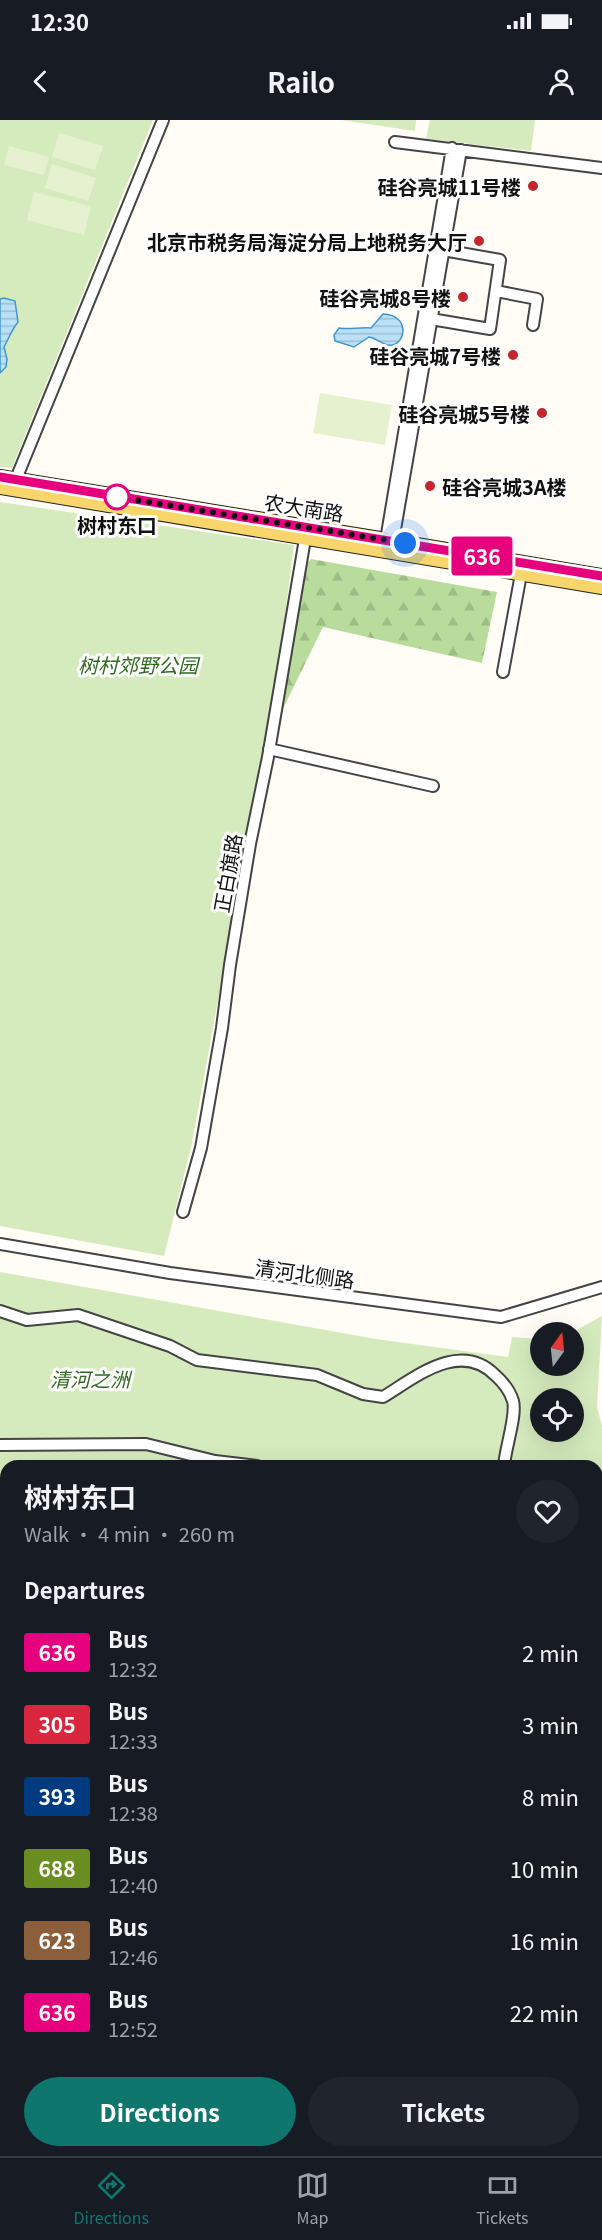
<!DOCTYPE html>
<html lang="en">
<head>
<meta charset="utf-8">
<style>
	body { margin:0; font-family:Georgia,"Noto Sans SC",serif; background:#20242c; color:#f1f3f6; height:100vh; display:flex; flex-direction:column; font-size:22px; white-space:nowrap }
	* { box-sizing:border-box; margin:0 }
	p { font-size:20px; color:#9ea1a6 }
	.icon { flex:none; width:33px; height:33px; fill:none; stroke:currentColor; stroke-width:2; stroke-linecap:round; stroke-linejoin:round }
	.map { position:relative; flex:1; overflow:hidden }
	.panel { position:absolute; left:0px; top:1340px; width:603px; height:698px; display:flex; flex-direction:column; background:#171b24; border-radius:18px 18px 0 0; box-shadow:0 6px 24px #0002 }
	.panel>* { flex:none }
	.badge { padding:0 12px; border-radius:4px; font-size:21px; line-height:39px }
	.needle { width:39px; rotate:15deg }
	.controls { position:absolute; left:530px; top:1202px; display:grid; gap:12px }
	.controls a { display:grid; place-items:center; width:54px; height:54px; border-radius:50%; background:#171b24; box-shadow:0 6px 24px #0002; font-size:30px }
	.you { position:absolute; width:30px; height:30px; margin:-15px; border:4px solid #fff; border-radius:50%; background:#1a73e8; box-shadow:0 0 0 9px #1a73e833 }
	.map>.badge { position:absolute; translate:-50% -50%; box-shadow:0 0 0 3px #fff }
	h2 { padding:0 24px; font-size:22px; line-height:54px }
	.round { display:grid; place-items:center; flex:none; width:63px; height:63px; border-radius:32px; background:#20242c }
	.head { display:flex; align-items:center; justify-content:space-between; height:102px; padding:0 24px }
	h1 { font-size:28px; font-weight:700; line-height:45px }
	.primary-button { display:flex; gap:12px; margin-top:auto; padding:12px 24px }
	.primary-button a { flex:1; height:69px; border-radius:36px; background:#0f766e; color:#fff; font-size:24px; font-weight:700; line-height:69px; text-align:center }
	.primary-button a+a { background:#20242c; color:#f1f3f6 }
	ul { padding:0; list-style:none }
	li { display:flex; align-items:center; gap:18px; height:72px; padding:0 24px }
	li div { flex:1 }
	li b { display:block; font-size:22px }
	li em { font-style:normal }
	li .badge { min-width:66px; font-weight:700; text-align:center }
	.status { display:flex; justify-content:space-between; align-items:center; height:42px; padding:0 30px; background:#171b24; direction:ltr }
	.status svg { height:16px; fill:currentColor }
	header { display:flex; justify-content:space-between; align-items:center; height:78px; padding:0 24px; background:#171b24; font-size:27px; font-weight:700 }
	.tabs { display:flex; justify-content:space-around; align-items:center; height:84px; border-top:2px solid #363941; background:#171b24; font-size:16px; color:#9ea1a6 }
	.tabs a { display:grid; justify-items:center; gap:3px }
	.tabs .selected { color:#0f766e }
	.map>svg:first-child { display:block }
	.forest { fill:url(#forest-firs) }
	.park { fill:#d5ebbd; fill-rule:evenodd }
	.pitch { fill:#e6f2cf }
	.water { fill:url(#water-rules); stroke:#3f96cf; stroke-width:1.5 }
	.lines { fill:none; stroke-linecap:round; stroke-linejoin:round }
	.minor-casing { stroke:#444; stroke-width:14 }
	.major-casing { stroke:#222; stroke-width:16 }
	.highway-casing { stroke:#222; stroke-width:20 }
	.minor { stroke:#fff; stroke-width:10 }
	.major { stroke:#f9d66b; stroke-width:14 }
	.highway { stroke:#f5a25d; stroke-width:16 }
	.line-casing { stroke:#fff; stroke-width:14 }
	.line { stroke:#e6007e; stroke-width:9 }
	.walk { stroke:#111; stroke-width:6; stroke-dasharray:0 10.8 }
	.poi-dot { fill:#c4262e; stroke:#fff; stroke-width:2 }
	.stop-dot { fill:#fff; stroke:#e6007e; stroke-width:3 }
	.labels { text-anchor:middle; dominant-baseline:central; stroke-width:6; stroke-linejoin:round; paint-order:stroke }
	.poi-label { font-size:20px; font-weight:bold; fill:#111; stroke:#fff; text-anchor:end }
	.street-label { font-size:20px; fill:#111; stroke:#fff }
	.stop-label { font-size:20px; font-weight:bold; fill:#111; stroke:#fff }
	.park-label { font-size:20px; font-style:italic; fill:#2f6b1f; stroke:#fff }
</style>
</head>
<body>
<div class="status"><b>12:30</b><svg viewBox="0 0 49 12"><path d="M0 12V9h3v3zM5 12V6h3v6zM10 12V3h3v9zM15 12V0h3v12zM26 1h20v11H26zM47 4h2v5h-2z"/></svg></div>
<header><svg class="icon" aria-label="back" viewBox="0 0 24 24"><path d="M15 5l-7 7 7 7"/></svg>Railo<svg class="icon" aria-label="person" viewBox="0 0 24 24"><circle cx="12" cy="8" r="4"/><path d="M4 21q1-7 8-7t8 7"/></svg></header>
<div class="map">
<svg width="602" height="2036" viewBox="0 0 602 2036">
	<defs>
		<pattern id="forest-firs" width="22" height="20" patternUnits="userSpaceOnUse" patternTransform="scale(1.5)"><rect width="22" height="20" fill="#b9dc9c"/><path d="M5 1l3.5 6h-7zM16 11l3.5 6h-7z" fill="#9ebc85"/></pattern>
		<pattern id="water-rules" width="6" height="5" patternUnits="userSpaceOnUse" patternTransform="scale(1.5)"><rect width="6" height="5" fill="#b9e0f7"/><path d="M0 2.5h6" fill="none" stroke="#9ebfd3"/></pattern>
	</defs>
	<rect width="100%" height="100%" fill="#fffdf5"/>
	<!-- forest -->
	<path class="forest" d="M 311,439 L 497,472 L 482,543 L 323,507 L 279,597 L 305,446 Z"/>
	<!-- park -->
	<path class="park" d="M 0,0 L 153,0 L 12,348 L 0,347 Z
		M 341,0 L 416,0 L 415,11 Z
		M 430,0 L 535,0 L 531,31 L 426,19 Z
		M 0,382 L 294,425 L 278,550 L 192,1023 L 164,1136 L 0,1106 Z
		M 0,1152 L 376,1219 L 508,1237 L 512,1217 L 540,1219 L 540,1245 L 573,1245 L 573,1212 L 602,1196 L 597,1287 L 602,1306 L 602,1475 L 597,1475 L 597,1346 L 6,1346 L 6,1429 L 0,1428 ZM 540,1278 L 573,1278 L 573,1311 L 540,1311 Z
		M 0,1488 L 6,1488 L 6,1883 L 0,1882 Z
		M 0,1884 L 6,1885 L 6,2031 L 597,2031 L 597,1974 L 602,1975 L 602,2036 L 0,2036 Z"/>
	<!-- pitch -->
	<path class="pitch" d="M 59,13 L 103,26 L 95,50 L 52,37 Z
		M 9,26 L 49,37 L 44,55 L 4,45 Z
		M 52,44 L 96,58 L 88,81 L 45,68 Z
		M 34,72 L 91,86 L 84,115 L 27,100 Z
		M 320,273 L 392,285 L 385,325 L 313,313 Z
		M 0,1571 L 6,1577 L 6,1595 L 0,1601 Z
		M 0,1645 L 6,1647 L 4,1701 L 0,1700 Z
		M 1,1707 L 6,1709 L 6,1734 L 0,1733 Z"/>
	<!-- water -->
	<path class="water" d="M 4,178 L 15,181 L 18,202 C 12,209 9,218 4,227 L 7,239 L 6,247 L 0,253 L 0,179 Z
		M 383,194 C 410,195 406,223 392,225 C 384,227 377,218 369,217 L 354,227 L 335,221 L 334,215 L 339,208 C 348,210 360,207 371,208 Z
		M 0,1360 L 6,1361 L 6,1402 L 0,1402 Z
		M 597,1402 L 602,1403 L 602,1446 L 597,1445 Z
		M 597,2028 L 602,2029 L 602,2036 L 502,2036 L 505,2031 L 597,2031 Z"/>
	<g class="lines">
		<!-- minor casing -->
		<g class="minor-casing">
			<path id="minor" d="M 395,22 L 602,48
				M 452,28 L 386,420 L 393,421 L 461,30
				M 496,171 L 537,179 L 533,205
				M 431,199 L 490,209 L 500,140 L 443,130
				M 16,359 L 163,0
				M 503,552 L 521,454
				M 269,629 L 433,666
				M 183,1092 L 201,1028 L 222,908 L 230,845 L 250,724 L 268,637 L 305,419
				M 0,1124 L 170,1153 L 501,1197 L 602,1167
				M 0,1191 L 27,1200 L 78,1195 L 170,1226 L 197,1240 L 317,1255 L 363,1274 L 383,1277 C 416,1257 460,1220 495,1255 C 503,1262 510,1271 513,1281 C 517,1295 505,1329 504,1346
				M 0,1325 L 146,1324 L 215,1341 L 257,1346
				M 597,1375 L 602,1376
				M 597,1396 L 602,1396
				M 0,1481 L 6,1482
				M 597,1528 L 602,1528
				M 0,1642 L 6,1643
				M 597,1674 L 602,1675"/>
		</g>
		<!-- major casing -->
		<g class="major-casing">
			<path id="major" d="M 0,357 L 386,420
				M 0,367 L 602,467
				M 393,421 L 602,456"/>
		</g>
		<!-- highway casing -->
		<g class="highway-casing">
			<path id="highway" d="M 0,1442 L 6,1442
				M 0,1459 L 6,1459
				M 597,1485 L 602,1486
				M 597,1500 L 602,1501
				M 597,1516 L 602,1516"/>
		</g>
		<!-- minor -->
		<use href="#minor" class="minor"/>
		<!-- major -->
		<use href="#major" class="major"/>
		<!-- highway -->
		<use href="#highway" class="highway"/>
	</g>
	<g class="lines">
		<!-- line casing -->
		<g class="line-casing">
			<path id="line" d="M 0,357 L 602,456"/>
		</g>
		<!-- line -->
		<use href="#line" class="line"/>
		<!-- walk -->
		<path class="walk" d="M 117,377 L 405,423"/>
	</g>
	<!-- markers -->
	<g class="poi-dot">
		<circle cx="533" cy="66" r="6"/>
		<circle cx="479" cy="121" r="6"/>
		<circle cx="463" cy="177" r="6"/>
		<circle cx="513" cy="235" r="6"/>
		<circle cx="542" cy="293" r="6"/>
		<circle cx="430" cy="366" r="6"/>
	</g>
	<circle class="stop-dot" cx="117" cy="377" r="12"/>
	<g class="labels">
		<!-- poi labels -->
		<g class="poi-label">
			<text x="521" y="66">硅谷亮城11号楼</text>
			<text x="467" y="121">北京市税务局海淀分局上地税务大厅</text>
			<text x="451" y="177">硅谷亮城8号楼</text>
			<text x="501" y="235">硅谷亮城7号楼</text>
			<text x="530" y="293">硅谷亮城5号楼</text>
			<text x="442" y="366" text-anchor="start">硅谷亮城3A楼</text>
		</g>
		<!-- street labels -->
		<g class="street-label">
			<text transform="translate(304 387) rotate(9)">农大南路</text>
			<text transform="translate(227 753) rotate(-80)">正白旗路</text>
			<text transform="translate(305 1153) rotate(8)">清河北侧路</text>
		</g>
		<!-- stop labels -->
		<g class="stop-label">
			<text x="117" y="404">树村东口</text>
		</g>
		<!-- park labels -->
		<g class="park-label">
			<text x="138" y="544">树村郊野公园</text>
			<text x="90" y="1258">清河之洲</text>
		</g>
	</g>
</svg>
<div class="controls">
<a><svg class="needle" viewBox="-14 -14 28 28"><path d="M0-13l5 13h-10z" fill="#e53935"/><path d="M0 13l5-13h-10z" fill="#9ea1a6"/></svg></a>
<a><svg class="icon" aria-label="locate" viewBox="0 0 24 24"><circle cx="12" cy="12" r="6"/><path d="M12 2v4M12 18v4M2 12h4M18 12h4"/></svg></a>
</div>
<div class="you" style="left:405px;top:423px"></div>
<b class="badge" style="left:482px;top:436px;background:#e6007e;color:#fff">636</b>
<section class="panel">
<div class="head"><div><h1>树村东口</h1><p>Walk · 4 min · 260 m</p></div><a class="round"><svg class="icon" aria-label="heart" viewBox="0 0 24 24"><path d="M12 20l-8-8c-3-5 5-10 8-4 3-6 11-1 8 4z"/></svg></a></div>
<h2>Departures</h2>
<ul>
<li><span class="badge" style="background:#e6007e;color:#fff">636</span><div><b>Bus</b><p>12:32</p></div><em>2 min</em></li>
<li><span class="badge" style="background:#d7263d;color:#fff">305</span><div><b>Bus</b><p>12:33</p></div><em>3 min</em></li>
<li><span class="badge" style="background:#003b80;color:#fff">393</span><div><b>Bus</b><p>12:38</p></div><em>8 min</em></li>
<li><span class="badge" style="background:#6b8e23;color:#fff">688</span><div><b>Bus</b><p>12:40</p></div><em>10 min</em></li>
<li><span class="badge" style="background:#8b5e3c;color:#fff">623</span><div><b>Bus</b><p>12:46</p></div><em>16 min</em></li>
<li><span class="badge" style="background:#e6007e;color:#fff">636</span><div><b>Bus</b><p>12:52</p></div><em>22 min</em></li>
</ul>
<div class="primary-button"><a>Directions</a><a>Tickets</a></div>
</section>
</div>
<nav class="tabs">
<a class="selected"><svg class="icon" aria-label="directions" viewBox="0 0 24 24"><path d="M12 3l9 9-9 9-9-9zM9 14v-3h6M13 9l2 2-2 2"/></svg>Directions</a>
<a><svg class="icon" aria-label="map" viewBox="0 0 24 24"><path d="M3 6l6-2 6 2 6-2v14l-6 2-6-2-6 2zM9 4v14M15 6v14"/></svg>Map</a>
<a><svg class="icon" aria-label="tickets" viewBox="0 0 24 24"><path d="M3 7h18v10H3zM15 7v10"/></svg>Tickets</a>
</nav>
</body>
</html>
